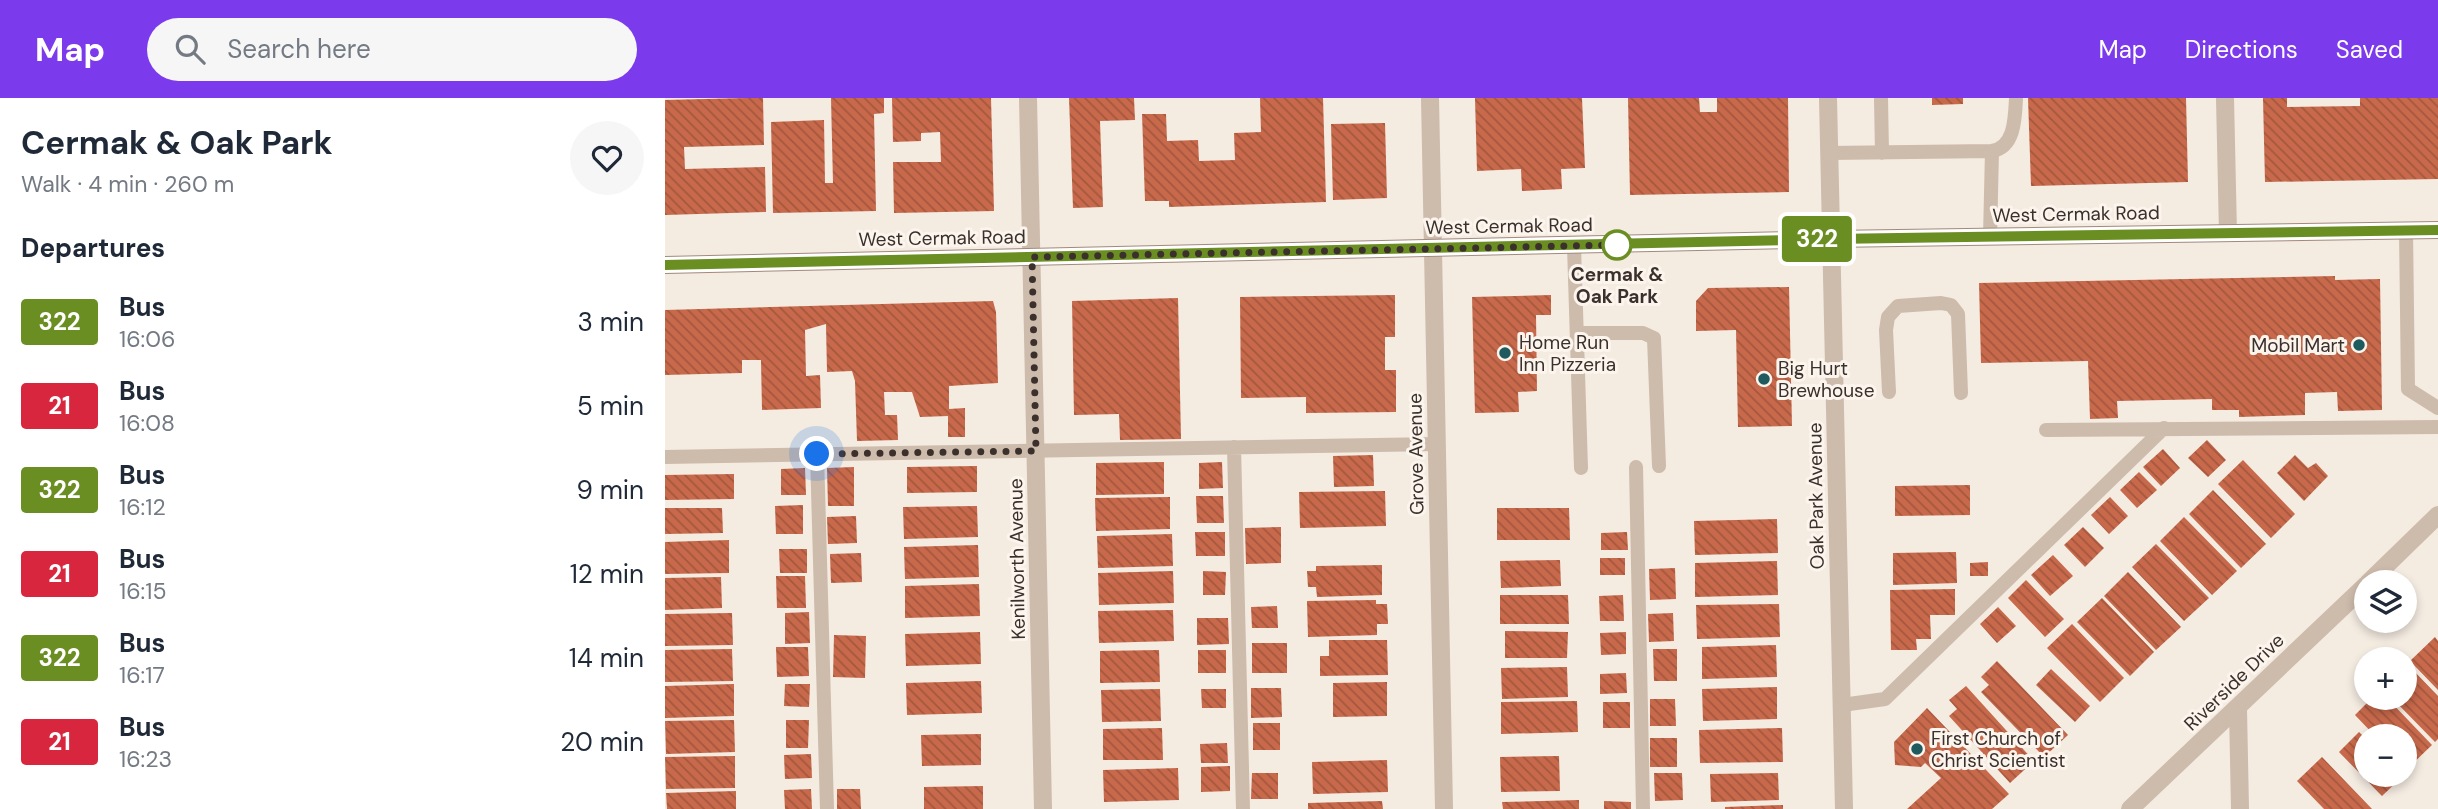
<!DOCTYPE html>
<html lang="en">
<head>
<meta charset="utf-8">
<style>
	body { margin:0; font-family:"DM Sans",sans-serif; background:#f6f6f7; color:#1f2937; height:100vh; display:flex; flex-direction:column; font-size:26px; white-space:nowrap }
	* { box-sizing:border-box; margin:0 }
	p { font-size:23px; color:#747a83 }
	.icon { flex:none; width:38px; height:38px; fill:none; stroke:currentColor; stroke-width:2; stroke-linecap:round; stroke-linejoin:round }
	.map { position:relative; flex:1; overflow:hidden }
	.details { display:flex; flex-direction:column; background:#fff; width:665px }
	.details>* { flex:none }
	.badge { padding:0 14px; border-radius:5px; font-size:24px; line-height:46px }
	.tools { position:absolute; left:1689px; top:472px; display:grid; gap:14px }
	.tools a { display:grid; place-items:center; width:63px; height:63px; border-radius:50%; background:#fff; box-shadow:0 4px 10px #0003; font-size:35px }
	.you { position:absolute; width:35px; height:35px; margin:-18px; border:5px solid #fff; border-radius:50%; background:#1a73e8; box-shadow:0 0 0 10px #1a73e833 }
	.map>.badge { position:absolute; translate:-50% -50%; box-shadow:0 0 0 4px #fff }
	h2 { padding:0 21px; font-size:26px; line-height:63px }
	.round { display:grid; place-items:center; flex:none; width:74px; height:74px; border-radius:37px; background:#f6f6f7 }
	.head { display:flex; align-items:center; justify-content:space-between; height:119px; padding:0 21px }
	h1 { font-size:33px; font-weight:700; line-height:52px }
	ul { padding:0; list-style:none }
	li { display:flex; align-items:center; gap:21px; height:84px; padding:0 21px }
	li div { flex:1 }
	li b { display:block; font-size:26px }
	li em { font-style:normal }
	li .badge { min-width:77px; font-weight:700; text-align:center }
	header { display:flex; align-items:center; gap:42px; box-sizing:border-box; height:98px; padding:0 35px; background:#7c3aed; color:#fff }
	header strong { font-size:33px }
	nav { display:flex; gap:38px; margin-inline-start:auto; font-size:24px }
	.search { width:490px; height:63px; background:#f6f6f7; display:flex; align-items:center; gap:18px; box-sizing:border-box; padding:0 24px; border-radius:38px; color:#747a83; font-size:26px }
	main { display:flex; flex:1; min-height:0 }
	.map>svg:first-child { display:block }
	.building { fill:url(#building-back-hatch) }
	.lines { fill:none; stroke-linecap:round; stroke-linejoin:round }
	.service { stroke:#cdbbac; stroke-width:14 }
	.minor { stroke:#cdbbac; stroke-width:18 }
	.tertiary { stroke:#cdbbac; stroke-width:18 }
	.secondary { stroke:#a18a7d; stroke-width:18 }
	.line-casing { stroke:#fff; stroke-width:16 }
	.line { stroke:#6b8e23; stroke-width:10 }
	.walk { stroke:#3b302b; stroke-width:7; stroke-dasharray:0 12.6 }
	.stop-dot { fill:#fff; stroke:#6b8e23; stroke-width:3.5 }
	.poi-dot { fill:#1f5a5e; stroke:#fbf5ee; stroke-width:2.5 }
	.labels { text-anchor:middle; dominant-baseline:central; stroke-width:6; stroke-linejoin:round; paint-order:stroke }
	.street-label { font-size:19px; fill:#3b302b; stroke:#fbf5ee }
	.stop-label { font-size:19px; font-weight:bold; fill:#3b302b; stroke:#fbf5ee }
	.poi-label { font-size:19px; fill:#3b302b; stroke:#fbf5ee; text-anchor:start }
</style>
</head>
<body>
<header>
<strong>Map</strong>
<div class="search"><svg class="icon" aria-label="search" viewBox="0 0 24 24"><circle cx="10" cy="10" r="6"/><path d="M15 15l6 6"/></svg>Search here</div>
<nav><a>Map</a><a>Directions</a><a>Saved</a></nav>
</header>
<main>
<section class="details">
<div class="head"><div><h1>Cermak &amp; Oak Park</h1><p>Walk · 4 min · 260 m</p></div><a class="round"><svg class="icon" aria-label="heart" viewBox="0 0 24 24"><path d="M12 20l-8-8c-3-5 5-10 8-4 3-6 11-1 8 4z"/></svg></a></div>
<h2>Departures</h2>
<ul>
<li><span class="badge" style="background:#6b8e23;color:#fff">322</span><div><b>Bus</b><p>16:06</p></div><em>3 min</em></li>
<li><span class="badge" style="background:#d7263d;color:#fff">21</span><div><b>Bus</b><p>16:08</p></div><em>5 min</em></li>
<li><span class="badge" style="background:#6b8e23;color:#fff">322</span><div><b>Bus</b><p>16:12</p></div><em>9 min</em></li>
<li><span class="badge" style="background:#d7263d;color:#fff">21</span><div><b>Bus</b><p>16:15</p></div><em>12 min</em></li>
<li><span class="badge" style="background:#6b8e23;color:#fff">322</span><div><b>Bus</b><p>16:17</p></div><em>14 min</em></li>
<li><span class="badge" style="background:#d7263d;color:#fff">21</span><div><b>Bus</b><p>16:23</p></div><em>20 min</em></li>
</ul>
</section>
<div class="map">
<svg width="1773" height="711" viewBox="0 0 1773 711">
	<defs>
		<pattern id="building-back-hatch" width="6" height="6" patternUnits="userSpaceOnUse" patternTransform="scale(1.75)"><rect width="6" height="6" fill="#c8694b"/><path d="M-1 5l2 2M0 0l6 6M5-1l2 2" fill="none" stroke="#a4573f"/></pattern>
	</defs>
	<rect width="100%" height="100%" fill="#f4ebe1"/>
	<!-- building -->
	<path class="building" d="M 80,0 L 98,0 L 99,47 L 19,49 L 20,71 L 100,69 L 101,114 L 0,117 L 0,2 Z
		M 166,0 L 219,0 L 219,15 L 209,16 L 211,113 L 108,115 L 106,24 L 159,22 L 160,85 L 168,85 Z
		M 227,0 L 326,0 L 329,113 L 229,115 L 228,64 L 276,64 L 275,34 L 256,35 L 256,43 L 228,44 Z
		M 404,0 L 469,0 L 470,22 L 435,23 L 438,109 L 408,110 Z
		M 595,0 L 658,0 L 661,104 L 504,109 L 504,103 L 480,103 L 477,16 L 501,16 L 502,43 L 533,42 L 534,63 L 570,62 L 569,35 L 596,34 Z
		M 810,0 L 917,0 L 920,70 L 896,71 L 897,91 L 857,93 L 856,71 L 812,73 Z
		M 963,0 L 1034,0 L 1035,14 L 1052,14 L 1052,0 L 1123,0 L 1124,94 L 965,97 Z
		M 1267,0 L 1298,0 L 1298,6 L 1267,7 Z
		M 1363,0 L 1521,0 L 1523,84 L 1366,88 Z
		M 1598,0 L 1622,0 L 1622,9 L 1695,8 L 1695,0 L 1773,0 L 1773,81 L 1600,84 Z
		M 720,25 L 722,100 L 668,102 L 666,26 Z
		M 1670,178 L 1670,182 L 1715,181 L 1717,312 L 1673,313 L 1672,294 L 1640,295 L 1640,317 L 1574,319 L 1574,312 L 1547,312 L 1547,301 L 1452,303 L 1453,320 L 1425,321 L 1423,263 L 1316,265 L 1314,185 Z
		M 1124,189 L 1127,328 L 1073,329 L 1071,232 L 1031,233 L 1031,203 L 1043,190 Z
		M 730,197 L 730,239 L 720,239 L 720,272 L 731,272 L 731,314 L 641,315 L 641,299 L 576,300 L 575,199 Z
		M 886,197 L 886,217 L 871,217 L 872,293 L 853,294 L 854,314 L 810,315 L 807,199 Z
		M 513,200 L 516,341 L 455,342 L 454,316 L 409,317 L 407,203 Z
		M 328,203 L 331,214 L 333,285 L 284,288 L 284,311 L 300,310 L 300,339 L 283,339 L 283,318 L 255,319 L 247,294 L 219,294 L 220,317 L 232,317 L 233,342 L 192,343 L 190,283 L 187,273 L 162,274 L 161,226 L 140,232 L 141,278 L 155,277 L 156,310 L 97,312 L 96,262 L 77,262 L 77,275 L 0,277 L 0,212 Z
		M 1542,342 L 1561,362 L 1543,379 L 1523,360 Z
		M 1498,351 L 1515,370 L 1496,388 L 1478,369 Z
		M 708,357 L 709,388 L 669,389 L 668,358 Z
		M 1630,357 L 1643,370 L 1651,365 L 1663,378 L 1639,403 L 1612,375 Z
		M 1578,362 L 1630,416 L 1606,440 L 1553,386 Z
		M 499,364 L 499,396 L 431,397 L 431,365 Z
		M 557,364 L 558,390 L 534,391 L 534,365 Z
		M 312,368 L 312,394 L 242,395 L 242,369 Z
		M 189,369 L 189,408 L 163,408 L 162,370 Z
		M 140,370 L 141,397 L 116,397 L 116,371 Z
		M 1474,374 L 1492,392 L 1472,410 L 1455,392 Z
		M 69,376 L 69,401 L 0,402 L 0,377 Z
		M 1305,387 L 1305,417 L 1230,418 L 1230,388 Z
		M 1548,392 L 1601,446 L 1576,470 L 1524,416 Z
		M 720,393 L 721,428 L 635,430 L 634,394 Z
		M 531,398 L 558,398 L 559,425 L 532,425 Z
		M 505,399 L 505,431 L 431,433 L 430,400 Z
		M 1445,399 L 1463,418 L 1444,436 L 1426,417 Z
		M 138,407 L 138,436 L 111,436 L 110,408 Z
		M 312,408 L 313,439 L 239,441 L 238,409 Z
		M 0,410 L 57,410 L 58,435 L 0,436 Z
		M 832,410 L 904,410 L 905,442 L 832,442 Z
		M 191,418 L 192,445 L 163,446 L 162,419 Z
		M 1519,419 L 1572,473 L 1547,497 L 1495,443 Z
		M 1112,421 L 1113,455 L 1030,457 L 1029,423 Z
		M 616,429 L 616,465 L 581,466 L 580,430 Z
		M 1418,429 L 1439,450 L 1420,469 L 1399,447 Z
		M 530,434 L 560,434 L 560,458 L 531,458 Z
		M 962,434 L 963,452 L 936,452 L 936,435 Z
		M 507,436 L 508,468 L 433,470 L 432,438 Z
		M 64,442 L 64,475 L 0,476 L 0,444 Z
		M 1491,446 L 1544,500 L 1519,523 L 1467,469 Z
		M 313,447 L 314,479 L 240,481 L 239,449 Z
		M 114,451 L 142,451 L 142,475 L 115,475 Z
		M 1291,454 L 1292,485 L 1228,487 L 1228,455 Z
		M 196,455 L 197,484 L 166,485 L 165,456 Z
		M 1388,457 L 1408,478 L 1385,498 L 1366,477 Z
		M 935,460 L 960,460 L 960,477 L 935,477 Z
		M 895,462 L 896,488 L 836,490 L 835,463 Z
		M 1112,463 L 1113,497 L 1030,499 L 1030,465 Z
		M 1323,464 L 1323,478 L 1305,478 L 1305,465 Z
		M 717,467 L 717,497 L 652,499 L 651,489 L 643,489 L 642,473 L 651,473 L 651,468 Z
		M 1010,470 L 1011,501 L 985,502 L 984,471 Z
		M 508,473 L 509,505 L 434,507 L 433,475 Z
		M 538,473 L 561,474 L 560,497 L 538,497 Z
		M 1463,474 L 1516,529 L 1491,552 L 1439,498 Z
		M 111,478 L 140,478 L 141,510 L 112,510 Z
		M 56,479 L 57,510 L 0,512 L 0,480 Z
		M 1361,482 L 1399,521 L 1380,539 L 1343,500 Z
		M 314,486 L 315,518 L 240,520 L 240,488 Z
		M 1290,491 L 1290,517 L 1265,517 L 1266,541 L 1251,541 L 1252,552 L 1226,552 L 1225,492 Z
		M 835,497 L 903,497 L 904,526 L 835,526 Z
		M 958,497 L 959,523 L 935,523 L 934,498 Z
		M 1437,500 L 1489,554 L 1465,578 L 1412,524 Z
		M 711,502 L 711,506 L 722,506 L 723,526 L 712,526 L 712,537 L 643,539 L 642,503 Z
		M 1114,506 L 1115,539 L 1032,541 L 1031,507 Z
		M 612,508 L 613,530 L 587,530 L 586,509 Z
		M 1333,509 L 1351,528 L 1332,545 L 1315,526 Z
		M 508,512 L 509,543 L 434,545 L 433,513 Z
		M 144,514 L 145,545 L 120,546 L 120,515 Z
		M 67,515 L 68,547 L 0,548 L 0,516 Z
		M 1008,515 L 1009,543 L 984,544 L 983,516 Z
		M 532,520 L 563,520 L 564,546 L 532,547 Z
		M 1407,526 L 1459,580 L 1435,604 L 1382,550 Z
		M 840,533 L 903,534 L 902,560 L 840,560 Z
		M 315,534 L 316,566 L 241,568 L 240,536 Z
		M 961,534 L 961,556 L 936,557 L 935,535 Z
		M 169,537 L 201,538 L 200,580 L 168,579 Z
		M 1770,539 L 1773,543 L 1773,592 L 1745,563 Z
		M 664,542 L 722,542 L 723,577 L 655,578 L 655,558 L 664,558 Z
		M 587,545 L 622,545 L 622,575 L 587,575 Z
		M 1111,547 L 1112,579 L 1037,581 L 1037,549 Z
		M 111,549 L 143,549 L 144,578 L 112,579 Z
		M 67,551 L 68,583 L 0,584 L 0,552 Z
		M 988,551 L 1012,551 L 1012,583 L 989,583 Z
		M 494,552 L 495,584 L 435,585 L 435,553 Z
		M 533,552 L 561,552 L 561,575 L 533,575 Z
		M 1332,563 L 1403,637 L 1379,659 L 1316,594 L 1324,587 L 1316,579 Z
		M 1742,566 L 1773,598 L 1773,641 L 1770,644 L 1727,600 L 1740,600 L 1740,568 Z
		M 902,569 L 903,599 L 837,601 L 836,570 Z
		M 1386,571 L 1425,608 L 1410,624 L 1371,587 Z
		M 961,575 L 962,595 L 935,596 L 935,576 Z
		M 316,583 L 317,615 L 242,617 L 241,585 Z
		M 722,584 L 722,618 L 668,619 L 668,585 Z
		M 69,586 L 69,618 L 0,620 L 0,588 Z
		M 120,586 L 145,586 L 144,609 L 119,608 Z
		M 1301,588 L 1369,663 L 1345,685 L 1284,618 L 1292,611 L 1284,602 Z
		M 1112,589 L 1112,621 L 1038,623 L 1037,591 Z
		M 586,590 L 616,590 L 617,619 L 586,620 Z
		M 495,591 L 496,623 L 437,624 L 436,592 Z
		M 536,591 L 561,591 L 561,610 L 537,610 Z
		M 1707,600 L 1722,600 L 1767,647 L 1742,671 L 1740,668 L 1740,639 L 1711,639 L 1690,617 Z
		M 985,601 L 1010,601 L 1011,628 L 985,628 Z
		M 912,603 L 913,634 L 836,636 L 836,604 Z
		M 938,604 L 965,604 L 965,630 L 938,630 Z
		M 1262,610 L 1344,696 L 1327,711 L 1242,711 L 1276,680 L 1260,665 L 1256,669 L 1230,667 L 1229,644 Z
		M 69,622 L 70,654 L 1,656 L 0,623 Z
		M 121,622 L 144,622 L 143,650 L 121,650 Z
		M 588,625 L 615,625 L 615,652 L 588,652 Z
		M 497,630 L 498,662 L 438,662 L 438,631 Z
		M 1117,630 L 1118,664 L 1035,665 L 1034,632 Z
		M 1694,634 L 1701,641 L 1701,677 L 1737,679 L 1717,698 L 1674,654 Z
		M 316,636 L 316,667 L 257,668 L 256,637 Z
		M 985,640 L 1012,640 L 1012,669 L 985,669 Z
		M 562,645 L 563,665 L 536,665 L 535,646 Z
		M 146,656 L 147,680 L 120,681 L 119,657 Z
		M 70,658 L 70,690 L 1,691 L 0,659 Z
		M 894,658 L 895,693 L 836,694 L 835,659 Z
		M 1657,659 L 1707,711 L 1659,711 L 1632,683 Z
		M 722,662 L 723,694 L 648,696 L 647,664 Z
		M 565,668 L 565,693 L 536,694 L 536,669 Z
		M 513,670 L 514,702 L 439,704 L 438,672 Z
		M 587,675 L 613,675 L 613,701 L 586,701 Z
		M 989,675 L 1017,675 L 1018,702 L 990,703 Z
		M 1113,675 L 1114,702 L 1046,704 L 1045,676 Z
		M 318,688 L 318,711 L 259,711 L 259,689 Z
		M 146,691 L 147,711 L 120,711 L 119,692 Z
		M 172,691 L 195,691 L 196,711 L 172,711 Z
		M 71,693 L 71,711 L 2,711 L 1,695 Z
		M 914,702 L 914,711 L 838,711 L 837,704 Z
		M 717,703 L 718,711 L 643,711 L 643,705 Z
		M 939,703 L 966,704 L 966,711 L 939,711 Z
		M 1118,707 L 1118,711 L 1060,711 L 1060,709 Z"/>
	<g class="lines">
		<!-- service -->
		<path class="service" d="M 1216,0 L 1217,55
			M 1327,53 C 1350,49 1350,20 1351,0
			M 1164,55 L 1327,53 L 1325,139
			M 1741,132 L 1743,291 L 1773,310
			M 909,148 L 916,370
			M 912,235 L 978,235 L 989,240 L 994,368
			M 1224,294 L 1221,232 L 1223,219 L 1233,208 L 1276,205 L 1286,207 L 1293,216 L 1296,295
			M 1381,332 L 1773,329
			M 569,349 L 578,711
			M 152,356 L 162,711
			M 0,359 L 772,346
			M 971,369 L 978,711
			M 1177,607 L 1220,601 L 1499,330"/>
		<!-- minor -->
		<path class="minor" d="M 363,0 L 378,711
			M 765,0 L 779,711
			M 1560,0 L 1563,135
			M 1573,611 L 1575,711"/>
		<!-- tertiary -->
		<path class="tertiary" d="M 1163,0 L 1179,711
			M 1703,485 L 1773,417
			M 1465,711 L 1701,487"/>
		<!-- secondary -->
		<path class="secondary" d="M 0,167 L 1166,141 L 1773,132"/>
	</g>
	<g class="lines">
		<!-- line casing -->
		<g class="line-casing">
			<path id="line" d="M 0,167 L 1166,141 L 1773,132"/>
		</g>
		<!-- line -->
		<use href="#line" class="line"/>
		<!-- walk -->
		<path class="walk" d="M 152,356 L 371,353 L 367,159 L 952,147"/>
	</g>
	<!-- markers -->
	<circle class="stop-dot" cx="952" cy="147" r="14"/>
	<g class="poi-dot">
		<circle cx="1694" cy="247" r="7"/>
		<circle cx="840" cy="255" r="7"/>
		<circle cx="1099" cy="281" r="7"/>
		<circle cx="1252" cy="651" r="7"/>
	</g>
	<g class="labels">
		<!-- street labels -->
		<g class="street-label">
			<text transform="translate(1411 116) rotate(-1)">West Cermak Road</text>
			<text transform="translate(844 128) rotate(-1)">West Cermak Road</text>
			<text transform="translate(277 140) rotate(-1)">West Cermak Road</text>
			<text transform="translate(751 356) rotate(-91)">Grove Avenue</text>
			<text transform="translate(1151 398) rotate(-91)">Oak Park Avenue</text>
			<text transform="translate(352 461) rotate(-91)">Kenilworth Avenue</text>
			<text transform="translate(1569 584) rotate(-44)">Riverside Drive</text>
		</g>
		<!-- stop labels -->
		<g class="stop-label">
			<text x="952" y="176">Cermak &amp;<tspan x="952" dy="22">Oak Park</tspan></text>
		</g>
		<!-- poi labels -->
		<g class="poi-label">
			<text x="854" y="244">Home Run<tspan x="854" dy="22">Inn Pizzeria</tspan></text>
			<text x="1680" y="247" text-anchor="end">Mobil Mart</text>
			<text x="1113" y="270">Big Hurt<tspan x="1113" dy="22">Brewhouse</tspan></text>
			<text x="1266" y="640">First Church of<tspan x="1266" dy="22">Christ Scientist</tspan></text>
		</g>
	</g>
</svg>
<div class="tools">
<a><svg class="icon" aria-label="layers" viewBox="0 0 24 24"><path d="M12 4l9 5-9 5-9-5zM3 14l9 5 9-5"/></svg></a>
<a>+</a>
<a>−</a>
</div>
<div class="you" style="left:152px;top:356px"></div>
<b class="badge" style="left:1152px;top:141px;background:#6b8e23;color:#fff">322</b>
</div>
</main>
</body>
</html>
